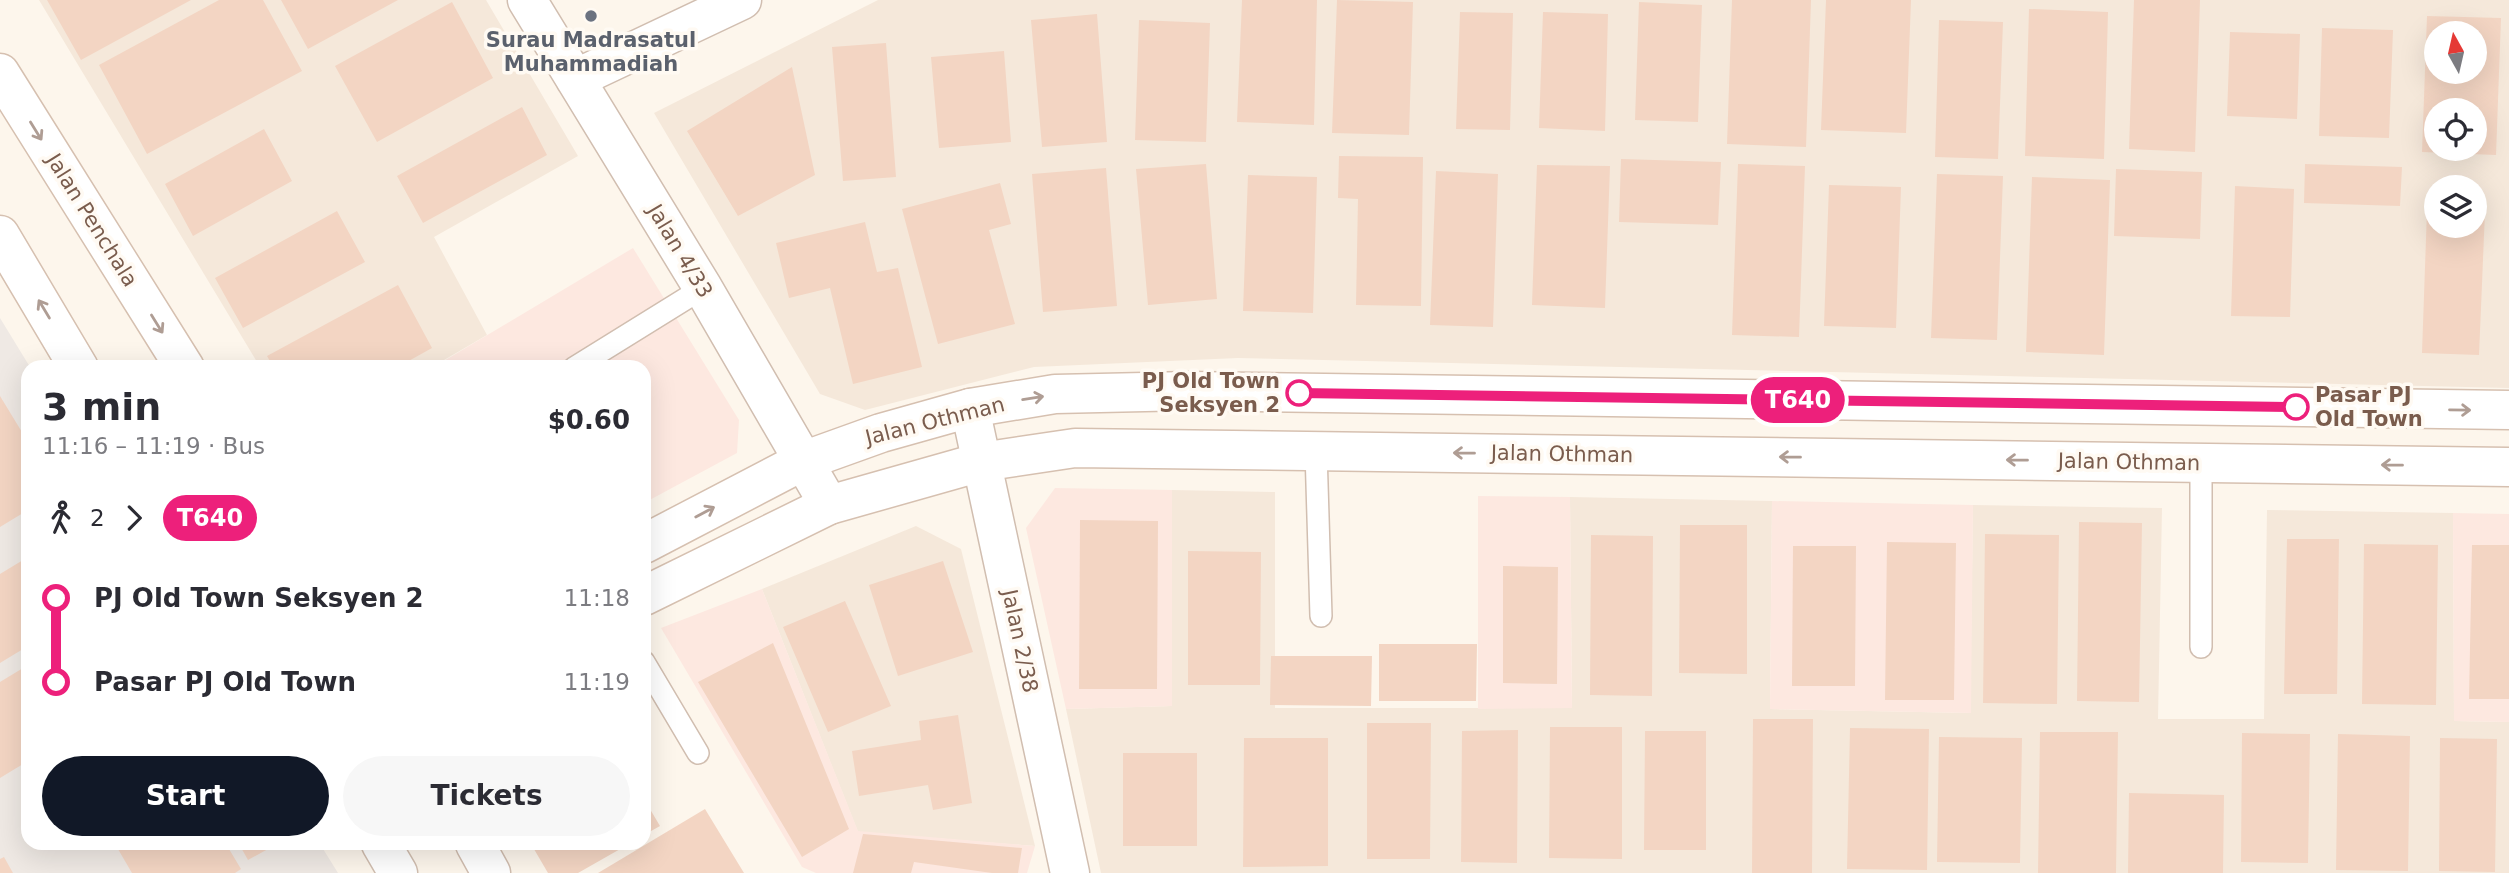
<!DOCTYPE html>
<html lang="en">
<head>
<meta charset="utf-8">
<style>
	body { margin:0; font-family:"DejaVu Sans",sans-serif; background:#f7f7f7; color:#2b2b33; height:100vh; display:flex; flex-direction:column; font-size:26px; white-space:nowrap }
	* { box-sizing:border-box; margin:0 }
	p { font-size:23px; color:#7c7c81 }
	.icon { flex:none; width:38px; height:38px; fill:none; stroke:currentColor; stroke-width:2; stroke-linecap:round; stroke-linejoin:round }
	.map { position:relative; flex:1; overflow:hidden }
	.drawer { position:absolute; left:21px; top:360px; width:630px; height:490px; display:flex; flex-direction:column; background:#fff; border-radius:21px; box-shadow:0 7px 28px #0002 }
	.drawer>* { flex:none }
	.badge { padding:0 14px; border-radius:23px; font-size:24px; line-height:46px }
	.needle { width:46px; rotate:352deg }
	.fabs { position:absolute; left:2424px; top:21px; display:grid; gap:14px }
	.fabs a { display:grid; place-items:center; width:63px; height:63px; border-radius:50%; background:#fff; box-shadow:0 7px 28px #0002; font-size:35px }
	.map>.badge { position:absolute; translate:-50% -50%; box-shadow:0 0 0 4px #fff }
	.legs { display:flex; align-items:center; gap:10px; height:77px; padding:0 21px; font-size:23px }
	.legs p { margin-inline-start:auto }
	.headline { display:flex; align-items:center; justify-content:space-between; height:119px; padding:0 21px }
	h1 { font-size:38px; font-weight:700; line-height:52px }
	.primary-button { display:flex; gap:14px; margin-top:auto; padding:14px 21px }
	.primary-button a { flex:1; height:80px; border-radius:42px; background:#111827; color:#fff; font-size:28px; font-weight:700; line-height:80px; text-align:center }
	.primary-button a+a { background:#f7f7f7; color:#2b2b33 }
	ul { padding:0 21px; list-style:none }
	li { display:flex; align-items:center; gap:24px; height:84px; font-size:26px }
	li i { display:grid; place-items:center; width:10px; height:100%; margin:0 9px; background:currentColor }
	li i::after { content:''; width:18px; height:18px; margin:-9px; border:5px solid; border-radius:50%; background:#fff }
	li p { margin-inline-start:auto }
	li:first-child i { background:linear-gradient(#0000 50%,currentColor 0) }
	li:last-child i { background:linear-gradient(currentColor 50%,#0000 0) }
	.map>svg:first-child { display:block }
	.residential { fill:#f5e8da; fill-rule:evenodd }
	.commercial { fill:#fde8e0 }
	.industrial { fill:#efe9e4 }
	.building { fill:#f3d5c3; fill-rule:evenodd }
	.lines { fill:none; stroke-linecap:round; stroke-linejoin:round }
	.service-casing { stroke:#d1beb0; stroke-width:24 }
	.minor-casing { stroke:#d1beb0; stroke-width:41 }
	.secondary-casing { stroke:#d6c0b0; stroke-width:41 }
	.service { stroke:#fff; stroke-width:21 }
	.minor { stroke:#fff; stroke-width:38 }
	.secondary { stroke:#fff; stroke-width:38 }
	.oneway { stroke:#af9d94 }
	.line-1-casing { stroke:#fff; stroke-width:16 }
	.line-1 { stroke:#ed207b; stroke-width:10 }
	.worship-dot { fill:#6b7280; stroke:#fffaf3; stroke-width:2.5 }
	.stop-1-dot { fill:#fff; stroke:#ed207b; stroke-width:3.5 }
	.labels { text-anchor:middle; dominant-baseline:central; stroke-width:7; stroke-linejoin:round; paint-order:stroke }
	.worship-label { font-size:21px; font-weight:bold; fill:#5b616d; stroke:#fffaf3 }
	.street-label { font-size:21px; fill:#7a5c4d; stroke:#fffaf3 }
	.stop-label { font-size:21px; font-weight:bold; fill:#7a5c4d; stroke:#fffaf3; text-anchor:end }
</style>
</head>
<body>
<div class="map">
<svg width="2509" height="873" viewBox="0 0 2509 873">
	<rect width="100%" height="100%" fill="#fdf6ec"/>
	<!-- residential -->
	<path class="residential" d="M 39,0 L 486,0 L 578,156 L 434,237 L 487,335 L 432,367 L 260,367 Z
		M 878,0 L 2509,0 L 2509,388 L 1238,358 L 1034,367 L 865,410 L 820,394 L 654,113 ZM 2436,33 L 2474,33 L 2474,72 L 2436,72 ZM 2436,110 L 2474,110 L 2474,149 L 2436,149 ZM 2436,187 L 2474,187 L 2474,226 L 2436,226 Z
		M 1172,490 L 1275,492 L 1275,708 L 1572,708 L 1570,497 L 1772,501 L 1770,709 L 1970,713 L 1973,505 L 2162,508 L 2158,719 L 2264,719 L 2267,510 L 2453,513 L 2454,721 L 2509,722 L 2509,873 L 1101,873 L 1066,709 L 1172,706 Z
		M 916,526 L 961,549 L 1035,846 L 858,832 L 762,589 Z"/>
	<!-- commercial -->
	<path class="commercial" d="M 633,248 L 739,420 L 737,453 L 644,503 L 644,368 L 432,368 Z
		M 1055,488 L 1172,490 L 1172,706 L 1066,709 L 1026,528 Z
		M 1478,496 L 1570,497 L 1572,708 L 1478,709 Z
		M 1772,501 L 1973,505 L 1971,713 L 1770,709 Z
		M 2453,513 L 2509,514 L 2509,722 L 2454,721 Z
		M 762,589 L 858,831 L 1035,846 L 1027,873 L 816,873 L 802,867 L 661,628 Z"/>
	<!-- industrial -->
	<path class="industrial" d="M 0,318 L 30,367 L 28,844 L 320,844 L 338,873 L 0,873 Z"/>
	<!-- building -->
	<path class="building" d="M 47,0 L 191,0 L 81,60 Z
		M 219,0 L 263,0 L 302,71 L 147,154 L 99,65 Z
		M 281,0 L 398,0 L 308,49 Z
		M 1242,0 L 1317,0 L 1314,125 L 1237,122 Z
		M 1337,0 L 1413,2 L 1409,135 L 1332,133 Z
		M 1732,0 L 1811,0 L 1806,147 L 1727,144 Z
		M 1826,0 L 1911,0 L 1906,133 L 1821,130 Z
		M 2134,0 L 2200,0 L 2195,152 L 2129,149 Z
		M 452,2 L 493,78 L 377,142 L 335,66 Z
		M 1639,2 L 1702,5 L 1698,122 L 1635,120 Z
		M 2029,9 L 2108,12 L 2104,159 L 2025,156 Z
		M 1460,12 L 1513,13 L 1510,130 L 1456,129 Z
		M 1543,12 L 1608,14 L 1605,131 L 1539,128 Z
		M 1097,14 L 1107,142 L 1042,147 L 1031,20 Z
		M 2427,16 L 2501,18 L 2496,155 L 2422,152 ZM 2436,33 L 2474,33 L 2474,72 L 2436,72 ZM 2436,110 L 2474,110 L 2474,149 L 2436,149 Z
		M 1139,20 L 1210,23 L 1206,142 L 1135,140 Z
		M 1939,20 L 2003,22 L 1998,159 L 1935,157 Z
		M 2322,28 L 2393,30 L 2389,138 L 2319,136 Z
		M 2230,32 L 2300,34 L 2297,119 L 2227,116 Z
		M 886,43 L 896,177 L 843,181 L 832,47 Z
		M 1004,51 L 1011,142 L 939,148 L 931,57 Z
		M 792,67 L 815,175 L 738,216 L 687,131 Z
		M 522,107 L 547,155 L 423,223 L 397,176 Z
		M 264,129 L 292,181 L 193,236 L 165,184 Z
		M 1339,156 L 1423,157 L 1421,306 L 1356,305 L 1358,199 L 1338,198 Z
		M 1621,159 L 1721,162 L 1718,225 L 1619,222 Z
		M 1206,164 L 1217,299 L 1148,305 L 1136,169 Z
		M 1738,164 L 1805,166 L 1799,337 L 1732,335 Z
		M 2305,164 L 2402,167 L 2400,206 L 2304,203 Z
		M 1537,165 L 1610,166 L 1605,308 L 1532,305 Z
		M 1106,168 L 1117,306 L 1043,312 L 1032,174 Z
		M 2116,169 L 2202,172 L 2200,239 L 2114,236 Z
		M 1436,171 L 1498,174 L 1493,327 L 1430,325 Z
		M 1937,174 L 2003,176 L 1997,340 L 1931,338 Z
		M 1248,175 L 1317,177 L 1313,313 L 1243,311 Z
		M 2032,177 L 2110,180 L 2104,355 L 2026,352 Z
		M 1000,183 L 1011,224 L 989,230 L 1015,324 L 938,344 L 902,209 Z
		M 1829,185 L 1901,187 L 1896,328 L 1824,326 Z
		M 2235,186 L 2294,189 L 2290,317 L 2231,316 Z
		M 2427,210 L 2436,211 L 2436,226 L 2474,226 L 2474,212 L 2485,212 L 2479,355 L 2422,353 Z
		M 337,211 L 365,262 L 243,328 L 215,278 Z
		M 865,222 L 877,272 L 898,268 L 922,367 L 853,384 L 830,288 L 789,298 L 776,243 Z
		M 398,285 L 432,348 L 396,368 L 274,368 L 267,356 Z
		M 0,396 L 28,442 L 28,510 L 0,527 Z
		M 1080,520 L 1158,521 L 1157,689 L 1079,689 Z
		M 2079,522 L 2142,523 L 2139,702 L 2077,701 Z
		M 1680,525 L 1747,525 L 1747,674 L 1679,673 Z
		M 1985,534 L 2059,535 L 2057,704 L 1983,703 Z
		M 1591,535 L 1653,536 L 1652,696 L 1590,695 Z
		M 2287,539 L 2339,539 L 2337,694 L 2284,694 Z
		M 1887,542 L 1956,543 L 1954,700 L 1885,700 Z
		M 2364,544 L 2438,545 L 2436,705 L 2362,704 Z
		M 2472,545 L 2509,545 L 2509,699 L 2469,699 Z
		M 1793,546 L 1856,546 L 1855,686 L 1792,686 Z
		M 1188,551 L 1261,552 L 1260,685 L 1188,685 Z
		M 28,557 L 28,646 L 0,663 L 0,574 Z
		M 943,561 L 973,652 L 898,676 L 869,585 Z
		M 1503,566 L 1558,567 L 1557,684 L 1503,683 Z
		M 845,601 L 891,706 L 828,732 L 783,627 Z
		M 773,643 L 849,829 L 802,857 L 698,682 Z
		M 1379,644 L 1477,644 L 1476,701 L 1379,701 Z
		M 1271,656 L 1372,656 L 1371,706 L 1270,705 Z
		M 28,665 L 28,761 L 0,778 L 0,682 Z
		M 958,715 L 972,803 L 933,810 L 928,785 L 859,796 L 852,751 L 921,740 L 919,721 Z
		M 1753,719 L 1813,719 L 1812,873 L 1752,873 Z
		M 1367,723 L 1431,723 L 1430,859 L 1367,859 Z
		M 1550,727 L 1622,727 L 1622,859 L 1549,858 Z
		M 1850,728 L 1929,729 L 1927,870 L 1847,869 Z
		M 1518,730 L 1517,863 L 1461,862 L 1462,731 Z
		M 1645,731 L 1706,731 L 1706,850 L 1644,850 Z
		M 2040,732 L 2118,732 L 2116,873 L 2038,873 Z
		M 2242,733 L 2310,734 L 2308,863 L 2241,862 Z
		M 2338,734 L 2410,736 L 2408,871 L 2336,870 Z
		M 1939,737 L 2022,738 L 2020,863 L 1937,862 Z
		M 1244,738 L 1328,738 L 1328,866 L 1243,867 Z
		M 2440,738 L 2497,739 L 2495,872 L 2439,871 Z
		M 1123,753 L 1197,753 L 1197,846 L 1123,846 Z
		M 2129,793 L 2224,795 L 2223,873 L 2128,873 Z
		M 644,799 L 660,826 L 644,835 Z
		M 705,809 L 744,873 L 598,873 Z
		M 863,834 L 1022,848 L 1018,873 L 992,873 L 914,862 L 911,873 L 853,873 Z
		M 115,844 L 226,844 L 241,869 L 235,873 L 132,873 Z
		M 239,844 L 277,844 L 248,860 Z
		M 531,844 L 629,844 L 578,873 L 548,873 Z
		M 4,857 L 13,873 L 0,873 L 0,859 Z"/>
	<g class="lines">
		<!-- service casing -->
		<g class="service-casing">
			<path id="service" d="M 574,368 L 703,288
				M 1316,451 L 1321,616
				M 2201,647 L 2201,463
				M 644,662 L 698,753"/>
		</g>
		<!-- minor casing -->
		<g class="minor-casing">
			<path id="minor" d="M 527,0 L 703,288 L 829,505
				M 575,79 L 742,0
				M 970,408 L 1070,873
				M 381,844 L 398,873
				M 475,844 L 491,873"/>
		</g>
		<!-- secondary casing -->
		<g class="secondary-casing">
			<path id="secondary" d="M 0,73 L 185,368
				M 0,235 L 79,368
				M 644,544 L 803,461 L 881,433 L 970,408 L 1055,394 L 1189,391 L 2509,410
				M 644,596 L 829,505 L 981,462 L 1075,448 L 2509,467"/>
		</g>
		<!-- service -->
		<use href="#service" class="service"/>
		<!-- minor -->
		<use href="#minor" class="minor"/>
		<!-- secondary -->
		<use href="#secondary" class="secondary"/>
	</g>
	<!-- one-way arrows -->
	<defs><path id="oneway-shaft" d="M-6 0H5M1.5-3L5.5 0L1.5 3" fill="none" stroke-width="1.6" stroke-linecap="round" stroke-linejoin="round" transform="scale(1.75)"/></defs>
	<g class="oneway">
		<use href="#oneway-shaft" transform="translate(36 131) rotate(58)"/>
		<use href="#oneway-shaft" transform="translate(44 309) rotate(-121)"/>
		<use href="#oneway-shaft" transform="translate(157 324) rotate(58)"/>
		<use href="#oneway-shaft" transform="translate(1033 398) rotate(-9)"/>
		<use href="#oneway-shaft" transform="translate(2460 410) rotate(1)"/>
		<use href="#oneway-shaft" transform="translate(1464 453) rotate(-179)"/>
		<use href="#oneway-shaft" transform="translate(1790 457) rotate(-179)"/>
		<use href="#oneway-shaft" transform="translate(2017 460) rotate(-179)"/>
		<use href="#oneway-shaft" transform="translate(2392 465) rotate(-179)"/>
		<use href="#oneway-shaft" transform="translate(705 512) rotate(-28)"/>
	</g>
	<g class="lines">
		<!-- line-1 casing -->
		<g class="line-1-casing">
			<path id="line-1" d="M 1299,393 L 2296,407"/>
		</g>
		<!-- line-1 -->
		<use href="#line-1" class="line-1"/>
	</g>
	<!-- markers -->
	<circle class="worship-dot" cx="591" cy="16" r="7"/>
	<g class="stop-1-dot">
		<circle cx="1299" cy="393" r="12"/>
		<circle cx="2296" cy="407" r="12"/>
	</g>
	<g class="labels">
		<!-- worship labels -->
		<g class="worship-label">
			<text x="591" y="40">Surau Madrasatul<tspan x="591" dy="24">Muhammadiah</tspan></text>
		</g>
		<!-- street labels -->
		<g class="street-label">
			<text transform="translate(92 220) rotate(58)">Jalan Penchala</text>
			<text transform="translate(680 251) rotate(59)">Jalan 4/33</text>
			<text transform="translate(935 421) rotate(-14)">Jalan Othman</text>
			<text transform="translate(1562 454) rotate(1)">Jalan Othman</text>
			<text transform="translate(2129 462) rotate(1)">Jalan Othman</text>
			<text transform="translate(1020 641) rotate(78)">Jalan 2/38</text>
		</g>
		<!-- stop labels -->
		<g class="stop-label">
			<text x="1280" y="381">PJ Old Town<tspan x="1280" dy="24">Seksyen 2</tspan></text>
			<text x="2315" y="395" text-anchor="start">Pasar PJ<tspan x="2315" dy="24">Old Town</tspan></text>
		</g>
	</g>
</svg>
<div class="fabs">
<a><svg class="needle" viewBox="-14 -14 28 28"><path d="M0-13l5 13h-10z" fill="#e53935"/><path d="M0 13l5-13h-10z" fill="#7c7c81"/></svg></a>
<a><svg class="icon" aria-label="locate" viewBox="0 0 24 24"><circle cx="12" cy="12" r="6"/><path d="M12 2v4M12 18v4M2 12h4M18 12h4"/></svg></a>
<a><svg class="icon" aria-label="layers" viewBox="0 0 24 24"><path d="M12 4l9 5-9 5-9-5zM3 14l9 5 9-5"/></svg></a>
</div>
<b class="badge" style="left:1798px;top:400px;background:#ed207b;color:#fff">T640</b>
<section class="drawer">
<div class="headline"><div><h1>3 min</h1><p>11:16 – 11:19 · Bus</p></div><b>$0.60</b></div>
<div class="legs"><svg class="icon" aria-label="walk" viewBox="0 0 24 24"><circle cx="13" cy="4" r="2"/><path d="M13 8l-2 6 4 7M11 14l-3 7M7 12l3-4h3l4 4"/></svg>2<svg class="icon" aria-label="forward" viewBox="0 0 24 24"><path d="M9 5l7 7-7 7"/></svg><b class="badge" style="background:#ed207b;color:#fff">T640</b></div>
<ul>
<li><i style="color:#ed207b"></i><b>PJ Old Town Seksyen 2</b><p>11:18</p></li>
<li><i style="color:#ed207b"></i><b>Pasar PJ Old Town</b><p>11:19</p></li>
</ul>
<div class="primary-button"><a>Start</a><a>Tickets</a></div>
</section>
</div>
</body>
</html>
